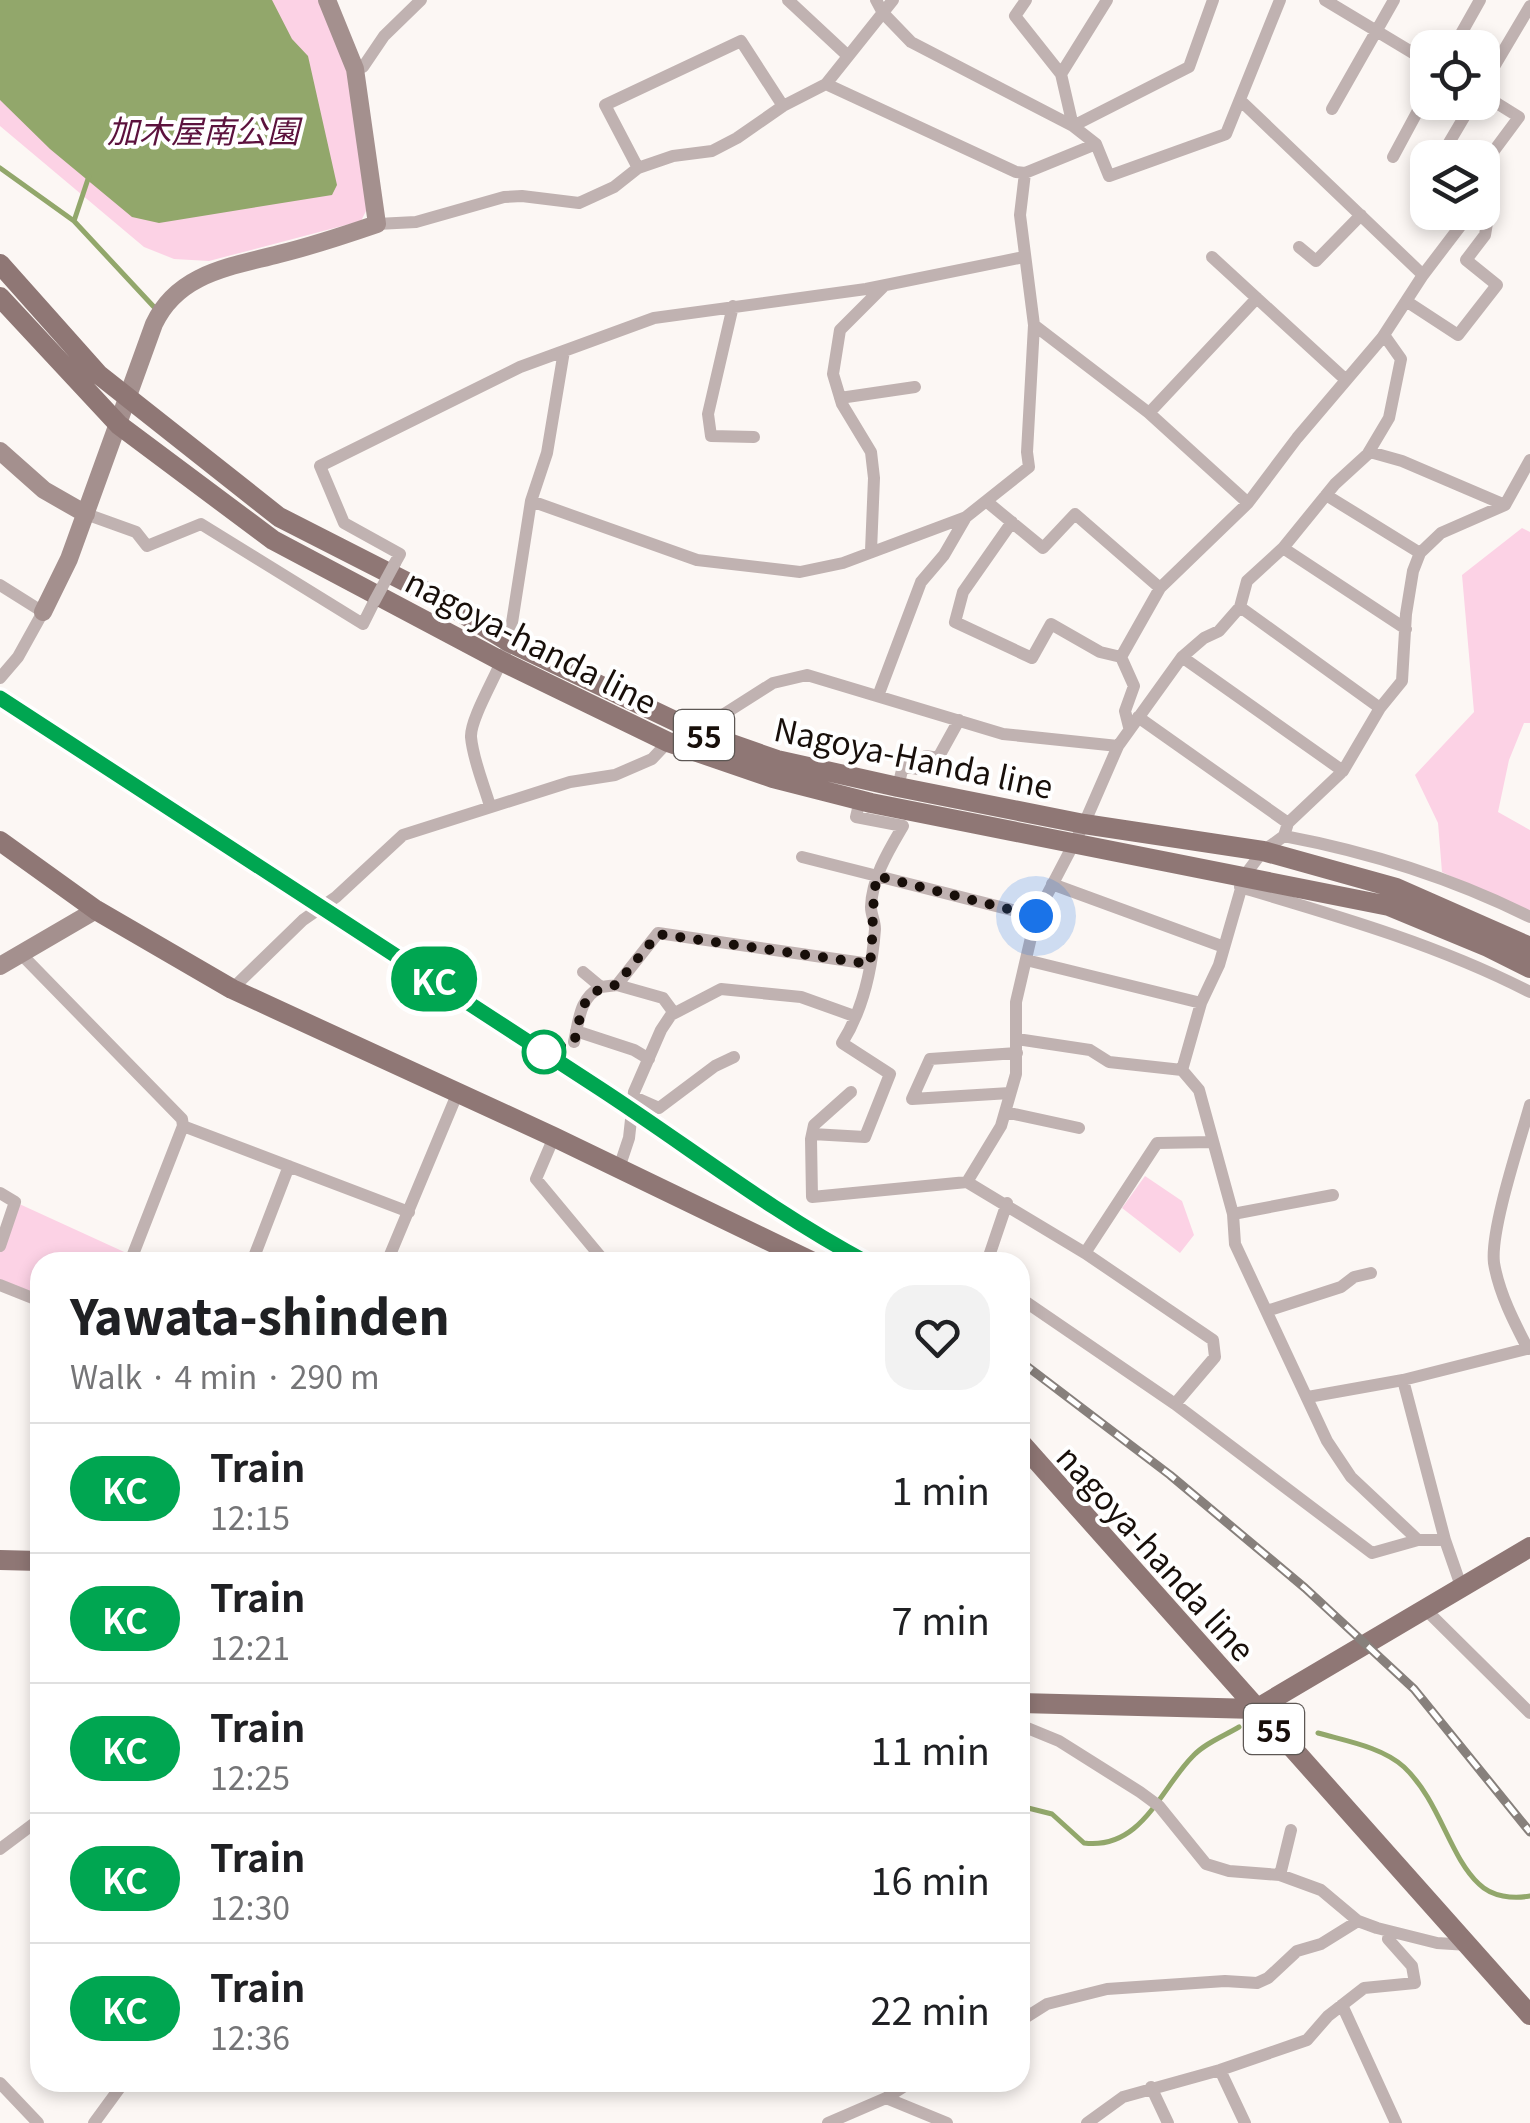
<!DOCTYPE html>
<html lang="en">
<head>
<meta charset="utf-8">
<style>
	body { margin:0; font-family:Georgia,"Noto Sans JP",serif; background:#f2f2f2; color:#202124; height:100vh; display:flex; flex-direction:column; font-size:38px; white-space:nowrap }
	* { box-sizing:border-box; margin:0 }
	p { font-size:32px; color:#757577 }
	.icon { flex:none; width:55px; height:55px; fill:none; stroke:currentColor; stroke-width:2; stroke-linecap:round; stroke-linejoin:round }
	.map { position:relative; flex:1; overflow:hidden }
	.sheet { position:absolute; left:30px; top:1252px; width:1000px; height:840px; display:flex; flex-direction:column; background:#fff; border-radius:30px; box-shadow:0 5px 15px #0003 }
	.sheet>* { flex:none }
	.badge { padding:0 20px; border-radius:32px; font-size:35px; line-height:65px }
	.tools { position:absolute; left:1410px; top:30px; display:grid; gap:20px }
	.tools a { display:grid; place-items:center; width:90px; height:90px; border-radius:20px; background:#fff; box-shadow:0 5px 15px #0003; font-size:50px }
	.you { position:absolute; width:50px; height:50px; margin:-25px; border:8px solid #fff; border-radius:50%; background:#1a73e8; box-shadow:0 0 0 15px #1a73e833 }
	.map>.badge { position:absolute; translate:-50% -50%; box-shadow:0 0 0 5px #fff }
	.round { display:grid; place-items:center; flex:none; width:105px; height:105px; border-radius:30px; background:#f2f2f2 }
	.head { display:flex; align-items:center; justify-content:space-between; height:170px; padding:0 40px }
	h1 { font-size:48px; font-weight:800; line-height:75px }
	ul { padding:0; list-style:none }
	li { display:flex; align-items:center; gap:30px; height:130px; padding:0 40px; border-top:2px solid #e0e0e0 }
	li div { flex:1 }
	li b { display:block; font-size:38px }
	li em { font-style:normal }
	li .badge { min-width:110px; font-weight:700; text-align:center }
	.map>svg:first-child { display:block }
	.green { fill:#fcd2e5 }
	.water { fill:#92a76b }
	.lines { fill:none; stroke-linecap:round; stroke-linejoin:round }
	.stream { stroke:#92a76b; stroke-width:5 }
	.street { stroke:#c0b2b1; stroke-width:12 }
	.secondary { stroke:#a4908e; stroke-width:18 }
	.primary { stroke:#8f7775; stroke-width:20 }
	.rail-casing { stroke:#87807c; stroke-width:9 }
	.rail { stroke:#fff; stroke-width:5; stroke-dasharray:15; stroke-linecap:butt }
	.street-bridge { stroke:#c0b2b1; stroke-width:12 }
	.line-casing { stroke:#fff; stroke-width:22 }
	.line { stroke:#00a651; stroke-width:15 }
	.walk { stroke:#180f0a; stroke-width:10; stroke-dasharray:0 18 }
	.stop-dot { fill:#fff; stroke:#00a651; stroke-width:5 }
	.labels { text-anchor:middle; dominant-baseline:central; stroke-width:8; stroke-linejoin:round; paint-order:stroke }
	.shield { fill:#fff; stroke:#5d5754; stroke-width:2.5 }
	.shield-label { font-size:30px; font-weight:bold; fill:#180f0a }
	.park-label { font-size:32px; font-style:italic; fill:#5c123d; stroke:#fff }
	.street-label { font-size:32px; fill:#180f0a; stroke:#fff }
</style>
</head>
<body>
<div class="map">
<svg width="1530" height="2123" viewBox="0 0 1530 2123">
	<rect width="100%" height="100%" fill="#fcf7f4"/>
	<!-- green -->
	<path class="green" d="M 0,0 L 320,0 L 348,68 L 369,205 L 361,221 L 209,261 L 174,259 L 144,247 L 0,126 Z
		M 1522,528 L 1530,532 L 1530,723 L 1524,723 L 1509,760 L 1498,812 L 1530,830 L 1530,914 L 1442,872 L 1438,823 L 1415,775 L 1474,712 L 1462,575 Z
		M 1145,1176 L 1182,1201 L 1194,1235 L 1180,1253 L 1122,1208 Z
		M 15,1202 L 133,1256 L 130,1262 L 40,1262 L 40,1301 L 0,1285 L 0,1246 Z"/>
	<!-- water -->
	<path class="water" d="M 0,0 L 272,0 L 292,39 L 308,56 L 337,185 L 332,195 L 159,223 L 132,217 L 50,149 L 0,100 Z"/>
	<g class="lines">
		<!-- stream -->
		<path class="stream" d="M 0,168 L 74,221 L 154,307
			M 74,221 L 89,176
			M 1318,1733 C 1346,1741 1382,1747 1404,1767 C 1440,1801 1449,1856 1479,1884 C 1492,1897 1513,1899 1530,1896
			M 1020,1806 L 1052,1814 L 1084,1843 C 1142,1850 1160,1789 1193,1756 C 1205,1743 1224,1736 1239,1727"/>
		<!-- street -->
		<path class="street" d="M 788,0 L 848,56
			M 876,0 L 883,13 L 911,42 L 1073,126 L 1096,144 L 1109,176 L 1226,134 L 1280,0
			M 1026,0 L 1015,16 L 1061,74 L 1073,126
			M 1325,0 L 1428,62
			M 1453,48 L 1480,0
			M 355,69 L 363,67 L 384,36 L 421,0
			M 1061,74 L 1107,0
			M 826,84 L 1016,172 L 1025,173 L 1096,144
			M 1482,87 L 1530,6
			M 1482,94 L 1519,117 L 1490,156 L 1484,186
			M 1241,101 L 1423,275
			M 1332,109 L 1394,0
			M 1073,126 L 1189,67 L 1213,0
			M 1393,157 L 1428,92
			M 1440,158 L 1473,102
			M 638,168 L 605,105 L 741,41 L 783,106
			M 377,224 L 416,222 L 504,197 L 522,196 L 579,203 L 614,187 L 638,168 L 673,156 L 712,151 L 737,138 L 783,106 L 826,84 L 893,0
			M 1299,247 L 1316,261 L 1361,215
			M 1212,257 L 1346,380
			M 1406,301 L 1458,335 L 1497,285 L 1466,260 L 1485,235 L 1492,193 L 1485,180
			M 733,306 L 708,414 L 711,436 L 754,437
			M 1034,325 L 1149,413 L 1248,503
			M 840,398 L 915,387
			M 1149,413 L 1257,298
			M 1367,455 L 1389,418 L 1401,359 L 1384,335
			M 1326,495 L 1420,553
			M 531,501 L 697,560 L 800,572 L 843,563 L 966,517
			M 986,501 L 1043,548 L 1075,514 L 1160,588
			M 86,514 L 136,532 L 147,546 L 201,524 L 363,624 L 374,602
			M 1012,522 L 963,592 L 955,622 L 1032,658 L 1051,624 L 1100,652 L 1121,657
			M 1283,548 L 1406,629
			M 871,551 L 874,478 L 871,452 L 842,404 L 833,374 L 840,330 L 883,287
			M 395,563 L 400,554 L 344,523 L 320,466 L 520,367 L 654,318 L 866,289 L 1024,257
			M 0,585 L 43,612 L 18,657 L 0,678
			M 1240,607 L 1380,708
			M 1182,657 L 1343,771
			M 878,696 L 921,582 L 944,555 L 966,517 L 1029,467 L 1027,452 L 1034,325 L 1020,215 L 1025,173
			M 1138,717 L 1288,823
			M 1129,727 L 1125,711 L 1134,686 L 1121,657 L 1160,588 L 1248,503 L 1297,438 L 1382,338 L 1423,275 L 1471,212
			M 700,733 L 710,723 L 773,683 L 807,675 L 1003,734 L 1118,746
			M 898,787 L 903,766 L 918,769 L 926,756 L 938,758 L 959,720
			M 490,806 C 484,785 473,760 471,737 C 470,717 502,667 509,642 L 531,501 L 547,453 L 564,351
			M 1284,836 C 1369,852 1452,878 1530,917
			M 802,857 L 1036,916
			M 1052,884 L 1224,947
			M 1240,887 C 1338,916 1439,945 1530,992
			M 19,952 L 182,1119 L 183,1126 L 409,1212
			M 1026,960 L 1201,1003
			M 583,972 L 601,987 L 617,985 L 658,933 L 870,964
			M 617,985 L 663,998 L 674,1013
			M 232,989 L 303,920 L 336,897 L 403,835 L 570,782 L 615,775 L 652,759 L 668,742
			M 576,1031 L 634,1050 L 649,1059
			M 1017,1039 L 1090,1050 L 1109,1062 L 1182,1070
			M 574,1042 C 579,1021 579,998 601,987
			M 851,1092 L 814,1125 L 811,1139 L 812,1197 L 967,1182
			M 1010,1093 L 912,1099 L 930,1059 L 1017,1053
			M 634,1097 L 659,1108 L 715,1066 L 734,1057
			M 1005,1112 L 1079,1128
			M 812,1134 L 865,1137 L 890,1074 L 842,1043 C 863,1010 872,969 875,929 C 875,921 871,915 871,907 C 872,877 889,850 903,826 L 856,817 L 860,800
			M 554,1137 L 536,1179 L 605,1262
			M 619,1168 L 629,1138 L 634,1092 L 661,1030 L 671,1015 L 721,989 L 801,997 L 854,1016
			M 0,1193 L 15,1202 L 0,1246
			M 1233,1214 L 1333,1195
			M 1085,1253 L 1157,1143 L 1213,1142
			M 130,1262 L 183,1126
			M 252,1262 L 289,1166
			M 387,1262 L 458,1092
			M 987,1262 L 1007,1203
			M 0,1285 L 40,1301
			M 1020,1298 L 1175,1404 L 1372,1553 L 1418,1540 L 1445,1540
			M 1267,1311 L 1341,1287 L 1354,1277 L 1371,1273
			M 1528,1349 C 1514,1322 1499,1293 1494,1263 C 1490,1230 1520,1141 1530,1105
			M 1308,1397 L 1403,1380
			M 1175,1404 L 1215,1357 L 1213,1340 L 1085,1253 L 967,1182 L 1001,1126 L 1016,1074 L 1016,1002 L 1036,916 L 1084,824 L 1118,746 L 1182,657 L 1204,638 L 1219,631 L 1240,607 L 1247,581 L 1283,548 L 1335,484 L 1370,452 L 1402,461 L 1505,505
			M 1418,1540 L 1351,1477 L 1327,1441 L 1235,1244 L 1233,1214 L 1199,1090 L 1182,1070 L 1201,1003 L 1219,965 L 1245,875 L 1263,851 L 1284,836 L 1288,823 L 1343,771 L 1380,708 L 1402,681 L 1406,614 L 1413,571 L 1420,553 L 1441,533 L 1505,505 L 1530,460
			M 1461,1586 L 1445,1540 L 1403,1380 L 1530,1348
			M 1425,1609 L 1530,1713
			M 1020,1725 L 1059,1741 L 1140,1792 L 1159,1806 L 1206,1864 L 1229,1871 L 1280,1875 L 1321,1890 L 1358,1921 L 1377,1928 L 1437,1943 L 1468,1945
			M 0,1849 L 40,1819
			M 1280,1875 L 1291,1830
			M 1342,2005 L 1396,2123
			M 1020,2021 L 1047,2004 L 1107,1989 L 1225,1981 L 1257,1983 L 1268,1978 L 1297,1951 L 1321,1944 L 1358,1921
			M 1220,2070 L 1245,2123
			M 0,2083 L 38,2123
			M 1151,2087 L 1168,2123
			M 886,2098 L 947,2123
			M 94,2123 L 124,2082
			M 828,2123 L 886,2098 L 911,2082
			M 1087,2123 L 1123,2097 L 1220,2070 L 1307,2040 L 1328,2016 L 1364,1988 L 1415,1983 L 1412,1966 L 1388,1939 L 1390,1932"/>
		<!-- secondary -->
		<path class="secondary" d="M 0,451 L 44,490 L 86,514
			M 43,612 L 69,559 L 154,324 C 178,273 230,267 279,254 C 312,246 345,235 377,224 L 355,69 L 327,0
			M 0,966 L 96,910"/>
		<!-- primary -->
		<path class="primary" d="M 0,264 L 98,374 L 279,517 L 434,596 L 509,642 L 700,733 L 777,760 L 898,787 L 1084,824 L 1263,851 L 1396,888 L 1530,947
			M 0,297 L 119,425 L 273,540 L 503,662 L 668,742 L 773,778 L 871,803 L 1389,906 L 1488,947 L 1530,968
			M 0,841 L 96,910 L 232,989 L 554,1137 L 813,1262
			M 1020,1442 L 1530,2015
			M 0,1560 L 40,1561
			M 1020,1703 L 1256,1709 L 1530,1547"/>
		<!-- rail casing -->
		<g class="rail-casing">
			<path id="rail" d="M 0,698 C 194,823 387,949 580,1076 C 675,1138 766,1208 866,1262
				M 1020,1361 L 1170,1475 L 1305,1588 L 1414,1689 L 1530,1832"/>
		</g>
		<!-- rail -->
		<use href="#rail" class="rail"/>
		<!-- street-bridge -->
		<path class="street-bridge" d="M 374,602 L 395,563"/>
	</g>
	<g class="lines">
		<!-- line casing -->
		<g class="line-casing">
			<path id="line" d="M 0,698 C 200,827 399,958 599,1088 C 688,1146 772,1212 866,1262"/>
		</g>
		<!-- line -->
		<use href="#line" class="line"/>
		<!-- walk -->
		<path class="walk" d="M 544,1052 L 574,1042 C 583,1011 579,991 616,985 L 658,934 L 870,964 C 874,933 871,906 877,876 L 1036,916"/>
	</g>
	<!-- markers -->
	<circle class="stop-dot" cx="544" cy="1052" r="20"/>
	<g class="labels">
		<!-- shield labels -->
		<g class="shield">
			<rect x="674" y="710" width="60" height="50" rx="8"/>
			<rect x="1244" y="1704" width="60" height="50" rx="8"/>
		</g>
		<g class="shield-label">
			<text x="704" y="735">55</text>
			<text x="1274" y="1729">55</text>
		</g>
		<!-- park labels -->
		<g class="park-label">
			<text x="203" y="129">加木屋南公園</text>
		</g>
		<!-- street labels -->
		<g class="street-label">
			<text transform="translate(532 640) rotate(27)">nagoya-handa line</text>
			<text transform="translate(914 756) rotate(12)">Nagoya-Handa line</text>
			<text transform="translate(1157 1552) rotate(48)">nagoya-handa line</text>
		</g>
	</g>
</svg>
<div class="tools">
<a><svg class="icon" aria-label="locate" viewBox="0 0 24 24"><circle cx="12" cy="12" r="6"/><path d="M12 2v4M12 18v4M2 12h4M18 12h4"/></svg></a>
<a><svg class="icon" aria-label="layers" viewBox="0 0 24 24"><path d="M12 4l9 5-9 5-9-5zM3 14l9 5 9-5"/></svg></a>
</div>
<div class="you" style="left:1036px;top:916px"></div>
<b class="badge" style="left:434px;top:979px;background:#00a651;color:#fff">KC</b>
<section class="sheet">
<div class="head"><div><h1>Yawata-shinden</h1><p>Walk · 4 min · 290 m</p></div><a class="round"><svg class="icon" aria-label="heart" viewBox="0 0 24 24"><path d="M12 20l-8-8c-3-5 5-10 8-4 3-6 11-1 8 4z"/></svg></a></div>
<ul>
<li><span class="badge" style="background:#00a651;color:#fff">KC</span><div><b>Train</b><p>12:15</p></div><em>1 min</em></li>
<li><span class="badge" style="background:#00a651;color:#fff">KC</span><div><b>Train</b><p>12:21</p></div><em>7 min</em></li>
<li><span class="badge" style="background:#00a651;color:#fff">KC</span><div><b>Train</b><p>12:25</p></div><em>11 min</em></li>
<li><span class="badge" style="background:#00a651;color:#fff">KC</span><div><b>Train</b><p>12:30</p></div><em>16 min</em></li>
<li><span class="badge" style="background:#00a651;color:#fff">KC</span><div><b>Train</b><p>12:36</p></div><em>22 min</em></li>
</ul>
</section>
</div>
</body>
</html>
